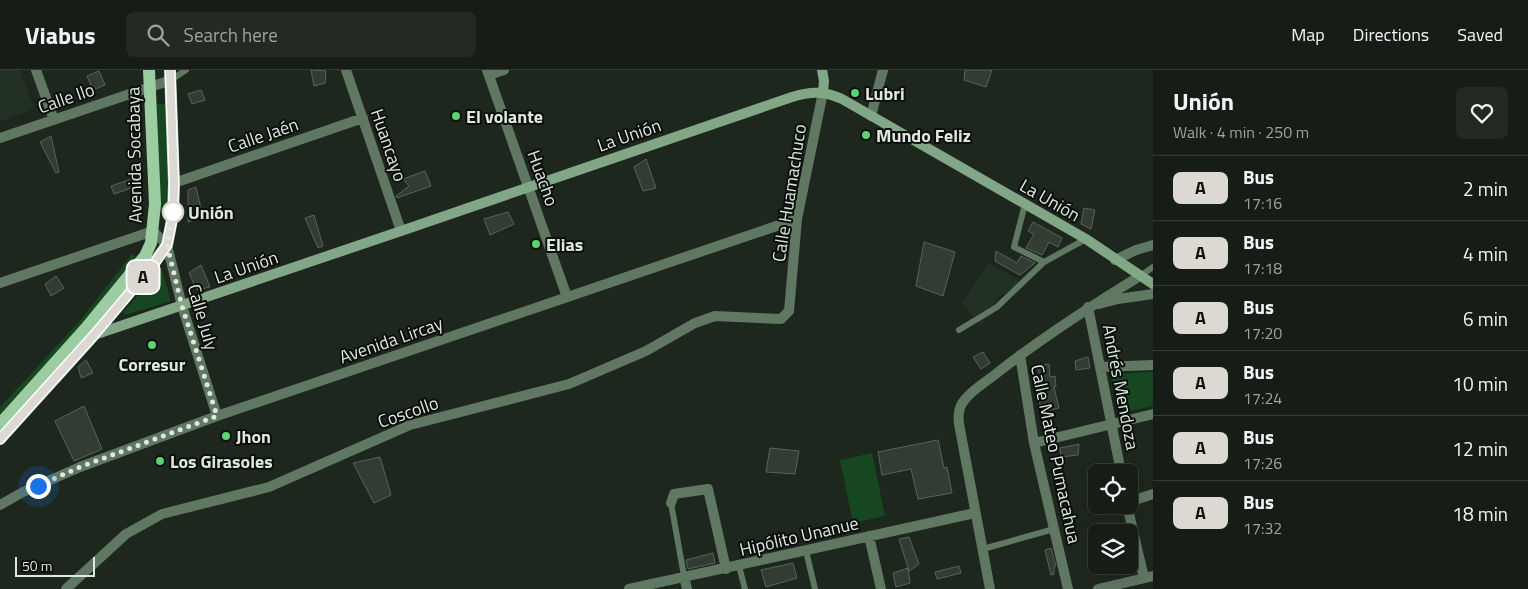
<!DOCTYPE html>
<html lang="en">
<head>
<meta charset="utf-8">
<style>
	body { margin:0; font-family:"Titillium Web",sans-serif; background:#232a23; color:#f1f3f6; height:100vh; display:flex; flex-direction:column; font-size:19px; white-space:nowrap }
	* { box-sizing:border-box; margin:0 }
	p { font-size:16px; color:#9ea2a1 }
	.icon { flex:none; width:28px; height:28px; fill:none; stroke:currentColor; stroke-width:2; stroke-linecap:round; stroke-linejoin:round }
	.map { position:relative; flex:1; overflow:hidden }
	.drawer { display:flex; flex-direction:column; background:#161d16; width:375px }
	.drawer>* { flex:none }
	.badge { padding:0 10px; border-radius:8px; font-size:18px; line-height:32px }
	.controls { position:absolute; left:1088px; top:394px; display:grid; gap:10px }
	.controls a { display:grid; place-items:center; width:50px; height:50px; border-radius:8px; background:#161d16; box-shadow:0 5px 20px #0002,0 0 0 1px #353b35; font-size:25px }
	.scale { position:absolute; left:15px; bottom:12px; width:80px; box-sizing:border-box; padding-left:5px; border:2px solid #e0e7e1; border-top:0; font-size:14px; line-height:18px; white-space:nowrap; color:#e0e7e1; -webkit-text-stroke:4px #0a0f0b; paint-order:stroke }
	.you { position:absolute; width:25px; height:25px; margin:-12px; border:4px solid #fff; border-radius:50%; background:#1a73e8; box-shadow:0 0 0 8px #1a73e833 }
	.map>.badge { position:absolute; translate:-50% -50%; box-shadow:0 0 0 2px #fff }
	.round { display:grid; place-items:center; flex:none; width:52px; height:52px; border-radius:8px; background:#232a23 }
	.overview { display:flex; align-items:center; justify-content:space-between; height:85px; padding:0 20px }
	h1 { font-size:24px; font-weight:700; line-height:38px }
	ul { padding:0; list-style:none }
	li { display:flex; align-items:center; gap:15px; height:65px; padding:0 20px; border-top:1px solid #353b35 }
	li div { flex:1 }
	li b { display:block; font-size:19px }
	li em { font-style:normal }
	li .badge { min-width:55px; font-weight:700; text-align:center }
	header { display:flex; align-items:center; gap:30px; box-sizing:border-box; height:70px; padding:0 25px; background:#161d16; border-bottom:1px solid #353b35 }
	header strong { font-size:24px }
	nav { display:flex; gap:28px; margin-inline-start:auto; font-size:18px }
	.search { width:350px; height:45px; background:#232a23; display:flex; align-items:center; gap:12px; box-sizing:border-box; padding:0 18px; border-radius:8px; color:#9ea2a1; font-size:19px }
	main { display:flex; flex:1; min-height:0 }
	.map>svg:first-child { display:block }
	.built { fill:#223124 }
	.green { fill:#164720 }
	.building { fill:#323c33; stroke:#586359 }
	.lines { fill:none; stroke-linecap:round; stroke-linejoin:round }
	.lane { stroke:#607762; stroke-width:6 }
	.street { stroke:#607762; stroke-width:10 }
	.secondary { stroke:#82a786; stroke-width:10 }
	.primary { stroke:#9ccca1; stroke-width:12 }
	.line-casing { stroke:#fff; stroke-width:11 }
	.line { stroke:#dbd9d1; stroke-width:8 }
	.walk { stroke:#e0e7e1; stroke-width:5; stroke-dasharray:0 9 }
	.poi-dot { fill:#57d570; stroke:#0a0f0b; stroke-width:2 }
	.stop-dot { fill:#fff; stroke:#dbd9d1; stroke-width:2.5 }
	.labels { text-anchor:middle; dominant-baseline:central; stroke-width:4; stroke-linejoin:round; paint-order:stroke }
	.poi-label { font-size:18px; font-weight:bold; fill:#e0e7e1; stroke:#0a0f0b; text-anchor:start }
	.street-label { font-size:18px; fill:#e0e7e1; stroke:#0a0f0b }
	.stop-label { font-size:18px; font-weight:bold; fill:#e0e7e1; stroke:#0a0f0b; text-anchor:start }
</style>
</head>
<body>
<header>
<strong>Viabus</strong>
<div class="search"><svg class="icon" aria-label="search" viewBox="0 0 24 24"><circle cx="10" cy="10" r="6"/><path d="M15 15l6 6"/></svg>Search here</div>
<nav><a>Map</a><a>Directions</a><a>Saved</a></nav>
</header>
<main>
<div class="map">
<svg width="1153" height="519" viewBox="0 0 1153 519">
	<rect width="100%" height="100%" fill="#1e271e"/>
	<!-- built -->
	<path class="built" d="M 0,0 L 20,0 L 34,39 L 0,51 Z
		M 989,193 L 1023,213 L 999,227 L 981,255 L 961,233 Z"/>
	<!-- green -->
	<path class="green" d="M 157,34 L 166,34 L 169,140 L 160,140 Z
		M 132,184 L 137,188 L 104,230 L 0,348 L 0,337 L 79,252 Z
		M 162,200 L 171,231 L 125,245 L 123,242 Z
		M 1153,302 L 1153,336 L 1123,342 L 1110,304 Z
		M 872,383 L 885,446 L 853,453 L 840,390 Z"/>
	<!-- building -->
	<path class="building" d="M 311,0 L 326,1 L 325,13 L 314,16 Z
		M 965,0 L 992,0 L 986,17 L 964,10 Z
		M 99,1 L 105,15 L 93,20 L 87,6 Z
		M 201,20 L 205,30 L 192,34 L 188,24 Z
		M 51,66 L 59,102 L 56,103 L 40,72 Z
		M 646,89 L 656,118 L 643,121 L 634,97 Z
		M 425,101 L 431,116 L 397,128 L 396,126 L 409,116 L 403,109 Z
		M 137,107 L 140,115 L 114,124 L 111,116 Z
		M 196,117 L 203,147 L 188,152 L 188,120 Z
		M 1084,138 L 1095,140 L 1091,159 L 1081,154 Z
		M 508,142 L 514,154 L 490,165 L 484,149 Z
		M 314,145 L 323,176 L 318,178 L 305,148 Z
		M 1033,152 L 1062,168 L 1058,177 L 1049,172 L 1042,185 L 1026,178 L 1034,164 L 1028,161 Z
		M 924,172 L 955,182 L 943,226 L 916,216 Z
		M 996,181 L 1017,193 L 1021,186 L 1035,193 L 1020,205 L 995,191 Z
		M 201,195 L 210,217 L 197,220 L 189,203 Z
		M 56,206 L 64,218 L 51,226 L 45,214 Z
		M 983,282 L 990,293 L 981,299 L 973,287 Z
		M 1088,287 L 1090,298 L 1076,300 L 1075,291 Z
		M 86,290 L 93,303 L 81,308 L 78,297 Z
		M 1049,294 L 1050,307 L 1055,306 L 1056,316 L 1054,317 L 1059,338 L 1042,342 L 1039,331 L 1045,330 L 1037,309 L 1041,309 L 1037,296 Z
		M 84,336 L 102,379 L 74,391 L 55,351 Z
		M 938,370 L 944,398 L 947,397 L 952,423 L 918,429 L 911,399 L 882,405 L 878,382 Z
		M 1079,374 L 1078,385 L 1061,387 L 1060,378 Z
		M 770,378 L 799,381 L 795,404 L 766,402 Z
		M 380,387 L 391,425 L 374,433 L 353,393 Z
		M 909,467 L 919,494 L 909,501 L 899,469 Z
		M 1051,478 L 1056,496 L 1054,497 L 1054,504 L 1051,505 L 1045,480 Z
		M 713,483 L 715,493 L 688,499 L 686,490 Z
		M 793,493 L 797,508 L 766,517 L 761,500 Z
		M 959,496 L 961,503 L 937,509 L 935,502 Z
		M 908,498 L 910,513 L 896,517 L 893,503 Z"/>
	<g class="lines">
		<!-- lane -->
		<path class="lane" d="M 171,10 L 186,0
			M 1025,134 L 1014,177 L 1044,192 L 1086,169
			M 1140,206 L 1153,197
			M 959,260 L 997,237 L 1044,192
			M 671,433 L 684,506
			M 983,479 L 1054,459
			M 806,481 L 815,519
			M 739,496 L 745,519"/>
		<!-- street -->
		<path class="street" d="M 36,0 L 54,50
			M 346,0 L 401,161
			M 487,0 L 567,227
			M 489,5 L 504,0
			M 871,46 L 883,0
			M 0,68 L 171,10
			M 174,113 L 363,48
			M 1115,190 L 1136,180 L 1153,175
			M 0,213 L 153,161 L 167,175 L 182,236 L 217,346
			M 1099,234 L 1118,229 L 1153,224
			M 1088,237 L 1121,402
			M 1020,285 L 1034,373 L 1068,519
			M 1101,297 L 1153,295
			M 1034,373 L 1153,344
			M 1129,432 L 1153,424
			M 671,433 L 674,424 L 708,419 L 726,499
			M 0,435 L 23,422 L 80,397 L 217,346 L 797,149
			M 1127,435 L 1144,508
			M 869,466 L 881,519
			M 684,506 L 687,519
			M 66,519 L 126,464 L 162,444 L 269,417 L 410,355 L 569,314 L 646,281 L 695,253 L 715,246 L 781,249 L 789,241 L 797,149 L 823,22
			M 629,519 L 975,443
			M 990,519 L 959,354 C 958,346 958,339 963,332 C 971,320 986,312 997,303 C 1043,267 1091,236 1140,206
			M 1098,519 L 1153,506"/>
		<!-- secondary -->
		<path class="secondary" d="M 822,0 L 824,11 L 823,22
			M 94,265 L 401,161 L 792,27 C 811,21 824,21 842,29 L 1086,169 L 1153,214"/>
		<!-- primary -->
		<path class="primary" d="M 0,354 L 86,258 L 145,186 L 151,173 L 155,134 L 149,0
			M 0,369 L 94,265 L 154,193 L 167,175 L 173,145 L 174,113 L 170,0"/>
	</g>
	<g class="lines">
		<!-- line casing -->
		<g class="line-casing">
			<path id="line" d="M 0,369 L 94,265 L 154,194 L 167,175 L 173,145 L 174,113 L 170,0"/>
		</g>
		<!-- line -->
		<use href="#line" class="line"/>
		<!-- walk -->
		<path class="walk" d="M 38,416 L 80,397 L 217,346 L 182,236 L 167,175 L 173,142"/>
	</g>
	<!-- markers -->
	<g class="poi-dot">
		<circle cx="855" cy="23" r="5"/>
		<circle cx="456" cy="46" r="5"/>
		<circle cx="866" cy="65" r="5"/>
		<circle cx="536" cy="174" r="5"/>
		<circle cx="152" cy="275" r="5"/>
		<circle cx="226" cy="366" r="5"/>
		<circle cx="160" cy="391" r="5"/>
	</g>
	<circle class="stop-dot" cx="173" cy="142" r="10"/>
	<g class="labels">
		<!-- poi labels -->
		<g class="poi-label">
			<text x="865" y="23">Lubri</text>
			<text x="466" y="46">El volante</text>
			<text x="876" y="65">Mundo Feliz</text>
			<text x="546" y="174">Elias</text>
			<text x="152" y="294" text-anchor="middle">Corresur</text>
			<text x="236" y="366">Jhon</text>
			<text x="170" y="391">Los Girasoles</text>
		</g>
		<!-- street labels -->
		<g class="street-label">
			<text transform="translate(66 28) rotate(-19)">Calle Ilo</text>
			<text transform="translate(263 65) rotate(-19)">Calle Jaén</text>
			<text transform="translate(629 65) rotate(-19)">La Unión</text>
			<text transform="translate(389 75) rotate(71)">Huancayo</text>
			<text transform="translate(134 85) rotate(-91)">Avenida Socabaya</text>
			<text transform="translate(543 108) rotate(70)">Huacho</text>
			<text transform="translate(789 123) rotate(-81)">Calle Huamachuco</text>
			<text transform="translate(1050 130) rotate(30)">La Unión</text>
			<text transform="translate(246 197) rotate(-19)">La Unión</text>
			<text transform="translate(203 247) rotate(74)">Calle July</text>
			<text transform="translate(391 270) rotate(-19)">Avenida Lircay</text>
			<text transform="translate(1121 317) rotate(79)">Andrés Mendoza</text>
			<text transform="translate(408 342) rotate(-19)">Coscollo</text>
			<text transform="translate(1056 384) rotate(78)">Calle Mateo Pumacahua</text>
			<text transform="translate(799 466) rotate(-13)">Hipólito Unanue</text>
		</g>
		<!-- stop labels -->
		<g class="stop-label">
			<text x="188" y="142">Unión</text>
		</g>
	</g>
</svg>
<div class="controls">
<a><svg class="icon" aria-label="locate" viewBox="0 0 24 24"><circle cx="12" cy="12" r="6"/><path d="M12 2v4M12 18v4M2 12h4M18 12h4"/></svg></a>
<a><svg class="icon" aria-label="layers" viewBox="0 0 24 24"><path d="M12 4l9 5-9 5-9-5zM3 14l9 5 9-5"/></svg></a>
</div>
<div class="scale">50 m</div>
<div class="you" style="left:38px;top:416px"></div>
<b class="badge" style="left:143px;top:207px;background:#dbd9d1;color:#111">A</b>
</div>
<section class="drawer">
<div class="overview"><div><h1>Unión</h1><p>Walk · 4 min · 250 m</p></div><a class="round"><svg class="icon" aria-label="heart" viewBox="0 0 24 24"><path d="M12 20l-8-8c-3-5 5-10 8-4 3-6 11-1 8 4z"/></svg></a></div>
<ul>
<li><span class="badge" style="background:#dbd9d1;color:#111">A</span><div><b>Bus</b><p>17:16</p></div><em>2 min</em></li>
<li><span class="badge" style="background:#dbd9d1;color:#111">A</span><div><b>Bus</b><p>17:18</p></div><em>4 min</em></li>
<li><span class="badge" style="background:#dbd9d1;color:#111">A</span><div><b>Bus</b><p>17:20</p></div><em>6 min</em></li>
<li><span class="badge" style="background:#dbd9d1;color:#111">A</span><div><b>Bus</b><p>17:24</p></div><em>10 min</em></li>
<li><span class="badge" style="background:#dbd9d1;color:#111">A</span><div><b>Bus</b><p>17:26</p></div><em>12 min</em></li>
<li><span class="badge" style="background:#dbd9d1;color:#111">A</span><div><b>Bus</b><p>17:32</p></div><em>18 min</em></li>
</ul>
</section>
</main>
</body>
</html>
